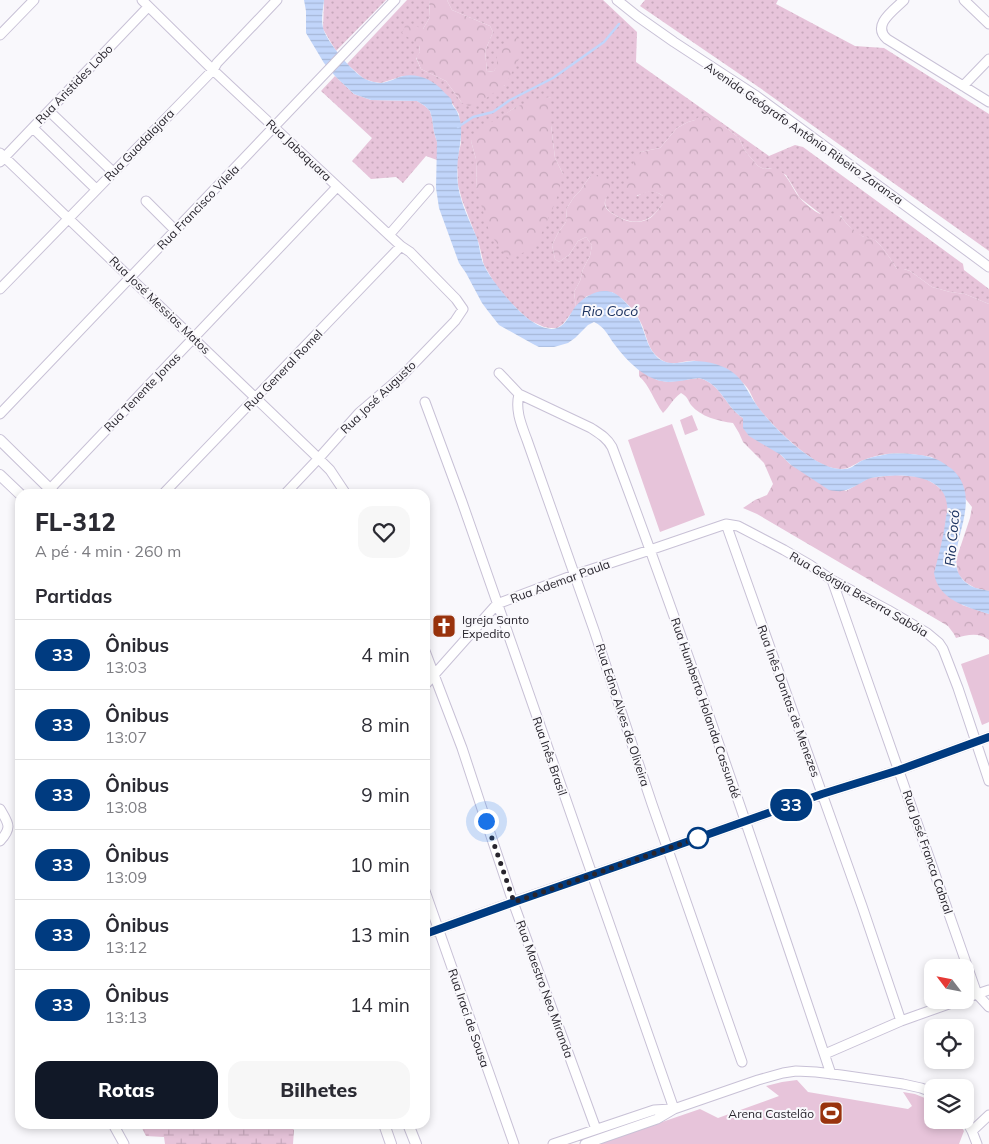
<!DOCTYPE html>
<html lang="pt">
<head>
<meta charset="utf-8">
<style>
	body { margin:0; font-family:Mulish,sans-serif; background:#f7f7f7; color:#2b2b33; height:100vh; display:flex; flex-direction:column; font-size:19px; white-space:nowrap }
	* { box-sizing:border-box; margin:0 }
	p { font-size:16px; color:#7c7c81 }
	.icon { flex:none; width:28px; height:28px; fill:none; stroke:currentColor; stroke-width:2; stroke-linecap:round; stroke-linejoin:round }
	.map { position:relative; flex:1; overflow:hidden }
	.panel { position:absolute; left:15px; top:489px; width:415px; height:640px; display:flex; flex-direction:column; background:#fff; border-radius:15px; box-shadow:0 2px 8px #0003 }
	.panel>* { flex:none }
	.badge { padding:0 10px; border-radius:16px; font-size:18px; line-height:32px }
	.needle { width:32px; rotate:302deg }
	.buttons { position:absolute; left:924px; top:959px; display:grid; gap:10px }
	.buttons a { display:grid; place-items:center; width:50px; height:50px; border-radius:10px; background:#fff; box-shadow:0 2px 8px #0003; font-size:25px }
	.you { position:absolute; width:25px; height:25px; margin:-12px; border:4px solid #fff; border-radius:50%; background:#1a73e8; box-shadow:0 0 0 8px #1a73e833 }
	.map>.badge { position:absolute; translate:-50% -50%; box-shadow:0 0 0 2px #fff }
	h2 { padding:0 20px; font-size:19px; line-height:45px }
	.round { display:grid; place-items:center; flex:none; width:52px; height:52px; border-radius:15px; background:#f7f7f7 }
	.overview { display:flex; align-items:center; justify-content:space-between; height:85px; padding:0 20px }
	h1 { font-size:24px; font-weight:800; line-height:38px }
	.action { display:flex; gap:10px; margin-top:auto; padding:10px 20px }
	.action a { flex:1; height:58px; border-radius:15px; background:#111827; color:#fff; font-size:20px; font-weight:800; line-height:58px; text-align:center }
	.action a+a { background:#f7f7f7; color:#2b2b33 }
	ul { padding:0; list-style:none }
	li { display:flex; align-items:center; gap:15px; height:70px; padding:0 20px; border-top:1px solid #e1e1e2 }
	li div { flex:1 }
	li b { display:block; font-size:19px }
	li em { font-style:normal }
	li .badge { min-width:55px; font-weight:700; text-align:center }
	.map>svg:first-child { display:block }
	.grass { fill:url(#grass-dots); fill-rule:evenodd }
	.forest { fill:url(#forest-crowns) }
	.wetland { fill:url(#wetland-marsh) }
	.garden { fill:#e7c4da }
	.water { fill:url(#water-rules) }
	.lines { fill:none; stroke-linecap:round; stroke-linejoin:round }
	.stream { stroke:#c1d5fa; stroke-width:2.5 }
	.minor-casing { stroke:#c8c1d6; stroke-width:11 }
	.major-casing { stroke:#c8c1d6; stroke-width:12 }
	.minor { stroke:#fff; stroke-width:9 }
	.major { stroke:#fff; stroke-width:10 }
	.line-casing { stroke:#fff; stroke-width:11 }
	.line { stroke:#003b80; stroke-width:8 }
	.walk { stroke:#28252d; stroke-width:5; stroke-dasharray:0 9 }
	.stop-dot { fill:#fff; stroke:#003b80; stroke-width:2.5 }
	.labels { text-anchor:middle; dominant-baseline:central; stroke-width:4; stroke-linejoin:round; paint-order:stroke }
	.street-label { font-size:12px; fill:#28252d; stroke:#f9f8fc }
	.poi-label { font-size:12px; fill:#28252d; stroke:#f9f8fc; text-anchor:start }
	.water-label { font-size:14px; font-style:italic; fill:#1d3462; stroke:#f9f8fc }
</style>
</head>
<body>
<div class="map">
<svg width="989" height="1144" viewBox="0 0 989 1144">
	<defs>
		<pattern id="grass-dots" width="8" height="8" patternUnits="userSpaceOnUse" patternTransform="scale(1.25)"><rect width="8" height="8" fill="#e7c4da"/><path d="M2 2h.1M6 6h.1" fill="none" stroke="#c6a8bb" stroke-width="1.8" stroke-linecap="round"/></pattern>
		<pattern id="forest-crowns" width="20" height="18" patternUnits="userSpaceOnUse" patternTransform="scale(1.25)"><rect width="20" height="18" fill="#e7c4da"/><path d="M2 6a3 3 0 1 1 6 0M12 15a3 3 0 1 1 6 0" fill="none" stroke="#c6a8bb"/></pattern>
		<pattern id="wetland-marsh" width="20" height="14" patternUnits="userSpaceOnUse" patternTransform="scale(1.25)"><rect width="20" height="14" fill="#e7c4da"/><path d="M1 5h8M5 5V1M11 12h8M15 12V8" fill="none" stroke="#c6a8bb"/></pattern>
		<pattern id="water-rules" width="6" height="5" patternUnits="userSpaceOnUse" patternTransform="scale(1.25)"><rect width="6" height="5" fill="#c1d5fa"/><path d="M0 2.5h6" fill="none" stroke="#a6b7d7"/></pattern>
	</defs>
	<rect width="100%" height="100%" fill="#f9f8fc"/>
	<!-- grass -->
	<path class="grass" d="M 324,0 L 386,0 L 336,51 L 323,29 Z
		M 407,0 L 429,0 L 430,17 L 423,29 L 419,45 L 420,52 L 416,58 L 421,69 L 446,81 L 462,103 L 505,85 L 498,51 L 498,65 L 494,71 L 487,72 L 485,51 L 493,32 L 490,26 L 452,10 L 447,0 L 603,0 L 637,32 L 636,62 L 769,156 L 795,145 L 803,147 L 963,264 L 964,270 L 989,289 L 989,304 L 965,294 L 950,292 L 932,287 L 910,271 L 904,269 L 897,269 C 892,261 882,246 876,241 C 872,238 868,238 864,237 C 856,234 845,223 841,216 L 822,215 L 800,198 L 786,175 L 770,168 L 764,169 L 758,166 L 745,151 L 739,138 L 729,130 L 706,117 L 688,122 L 677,128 L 660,148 L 640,152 L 637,196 C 648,191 652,188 663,196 L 663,203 C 659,208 655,215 649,218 C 638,225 625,221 615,215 C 612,213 607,210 606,207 C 603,201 608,193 610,188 L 591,175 L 580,191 L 574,197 L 567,208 L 566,222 L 558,233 L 552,245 L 555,259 L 559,262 L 569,255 L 578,241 L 586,237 L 592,245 L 590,256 L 583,269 L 580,281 L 574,292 L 576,307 L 563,324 L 557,328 L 550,328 L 544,327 L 529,320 L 511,303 L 495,284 L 484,265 L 479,244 L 462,200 L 458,185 L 457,160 L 461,143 L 459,114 L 452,103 L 420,77 L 410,76 L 403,76 L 381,83 L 374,82 L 364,79 L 347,64 ZM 551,97 L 551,125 L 555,158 L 563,174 L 477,191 L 476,159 L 471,141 L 498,119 L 516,107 Z
		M 645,0 L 778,0 L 776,4 L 855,46 L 884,48 L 989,114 L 989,251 L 760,88 L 640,6 Z
		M 335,76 L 354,94 L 371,100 L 417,101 L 425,106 L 430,111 L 432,118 L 434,132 L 437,142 L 437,160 L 426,156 L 403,183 L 396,177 L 371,179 L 352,161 L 372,138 L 321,91 Z"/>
	<!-- forest -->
	<path class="forest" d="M 429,0 L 447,0 L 452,10 L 490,26 L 493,32 L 485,51 L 487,72 L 494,71 C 500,61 495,59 498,51 C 501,43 512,38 519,38 L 522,45 L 519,59 L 505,85 L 482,101 L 469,106 L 462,103 L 446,81 L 421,69 L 416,57 L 420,52 L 419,45 L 402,33 L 405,26 L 411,24 L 423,29 L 430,17 Z
		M 551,97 L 551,125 L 555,158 L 563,174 L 556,201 L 539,239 L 528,251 L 508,258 L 490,234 L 477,191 L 476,159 L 471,141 L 477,130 L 497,119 L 516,107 L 536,99 Z
		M 700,116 L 706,116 L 729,130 L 739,138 L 745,151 L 758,166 L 764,169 C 786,164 789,185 800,198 C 803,202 816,213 821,214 C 825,216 831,212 836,214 C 842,215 845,223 850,227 C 854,230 858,233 862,236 C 867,238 872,237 876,241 C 883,247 892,261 897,269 L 904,269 L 910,271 L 932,287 L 950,292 L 965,294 L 989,304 L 989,591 L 975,588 L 965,582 L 958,574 L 956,560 L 970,518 L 972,507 L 932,457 C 918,455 901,452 887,454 C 879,455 868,458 861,461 C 850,467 846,471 833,468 C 810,464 771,425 757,406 C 753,400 750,389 744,384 C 741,381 699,362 696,361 C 683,359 672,369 659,358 C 648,350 647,337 642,325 C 636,311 625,300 612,292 L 587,296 L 576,307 L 574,292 L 580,281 L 583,269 L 590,256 L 592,245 L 586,237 L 578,241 L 569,255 L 559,262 L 555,259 L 552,245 L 558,233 L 566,222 L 567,208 L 574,197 L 580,191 L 591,175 L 598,175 L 609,181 C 610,183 610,187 610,189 C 609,195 602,201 606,208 C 608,211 613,214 615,215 C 625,222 639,225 650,218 C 655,215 659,208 663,203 L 663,196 C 647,185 645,198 630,195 L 626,189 L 627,183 L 635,157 L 640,152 L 660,148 L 677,128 L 688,122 L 695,120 Z
		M 639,369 L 657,380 L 668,382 L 699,378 C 722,384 725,407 743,418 L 791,465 L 846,491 L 869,478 L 895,475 L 923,477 L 936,485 L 945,493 L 948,506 L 945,527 L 962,605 L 989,614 L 989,640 C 979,632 967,635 956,638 L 954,634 L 948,626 L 757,514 L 743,508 L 755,500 L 767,495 L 773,484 L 764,463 L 743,442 L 739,433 L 733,423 C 718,421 701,417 691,405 C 687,399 688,397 681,393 C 672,400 670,406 663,413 C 654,401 650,386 639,376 Z"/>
	<!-- wetland -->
	<path class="wetland" d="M 140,1124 L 289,1124 L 294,1130 L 293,1144 L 165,1144 L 164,1137 L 146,1136 Z"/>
	<!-- garden -->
	<path class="garden" d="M 692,415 L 698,430 L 685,435 L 680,420 Z
		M 672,424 L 705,515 L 660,532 L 628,440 Z
		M 989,654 L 989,722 L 982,725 L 961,664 Z
		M 797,1080 L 808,1092 L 908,1109 L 912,1106 L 903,1092 L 915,1094 L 932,1101 L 932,1120 L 957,1120 L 964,1131 L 959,1144 L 598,1144 L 700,1109 L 718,1118 L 779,1096 L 766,1086 L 782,1082 Z"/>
	<!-- water -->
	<path class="water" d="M 304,0 L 324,0 C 323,9 321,19 323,28 C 327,42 352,72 365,79 C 369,81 377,83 381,83 C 389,82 396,78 403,76 C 418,73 433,80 443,91 C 445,94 449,96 451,99 C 452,101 452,103 452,104 C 454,108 457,110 458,114 C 464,128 460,143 458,158 C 457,166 457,177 458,186 C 461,204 470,222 477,238 C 480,247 480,257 484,265 C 487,272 492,279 496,284 C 507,299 536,335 557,328 C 566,325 570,314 575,307 C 585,296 600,287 614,293 C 620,296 623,300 627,304 C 634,311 639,318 642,327 C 647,339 648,348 657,357 C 668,367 681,362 694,361 C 708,361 725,365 736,375 C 746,384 750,397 758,407 C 772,426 803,456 825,465 C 833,469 844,471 852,467 C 855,465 858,463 861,461 C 868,458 876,456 883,455 C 894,452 922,454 933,458 C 940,460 946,465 952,469 C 989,503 937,554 964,581 C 971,588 980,589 989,591 L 989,614 C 967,607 938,600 934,573 C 939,554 944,535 946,517 C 947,513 948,509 947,505 C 945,472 895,473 871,478 C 867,479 864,481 861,483 C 848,490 843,493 829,490 L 791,465 L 781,455 L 749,436 L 743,428 L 743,418 C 725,407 722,384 699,378 C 689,379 678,382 668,382 C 646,381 627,361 615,345 C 608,336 605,327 594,322 L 588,325 L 575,338 L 568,343 L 554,347 L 539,347 L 533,344 L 499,325 L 488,311 L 482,303 L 466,273 L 459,263 L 439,208 L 436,188 L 437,142 L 434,132 L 432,118 L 430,111 L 425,106 L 417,101 L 371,100 L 354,94 L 335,76 L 324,63 L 306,33 L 306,11 Z"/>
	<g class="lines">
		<!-- stream -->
		<path class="stream" d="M 458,127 L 473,117 L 493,112 L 510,100 L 553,78 L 604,42 L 619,24"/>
		<!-- minor casing -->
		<g class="minor-casing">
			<path id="minor" d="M 142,0 L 213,70 L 389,235 L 401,246 L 410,252 L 456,299 L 463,309 L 455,321 L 401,377 L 359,413 L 319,458 L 285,494
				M 617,0 L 637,16 L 674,42 L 755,95 L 989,267
				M 904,0 C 894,10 871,25 887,39 L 989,102
				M 964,0 L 989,24
				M 0,35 L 34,0
				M 963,86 L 989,59
				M 49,111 L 113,172
				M 33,128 L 96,189
				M 0,153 L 313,453 L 330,470 L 346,494
				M 0,162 L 148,7
				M 146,201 L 175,230
				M 389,235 L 429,189
				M 0,289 L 213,70 L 217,63 L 277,0
				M 499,373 L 519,394 C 515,410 521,424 527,440 L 594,630 L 652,804 L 742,1062
				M 519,394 L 591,428 C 600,434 607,438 612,447 C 690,654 760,864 831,1074
				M 425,402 L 462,502 L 674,1109
				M 0,414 L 395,0
				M 50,489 L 337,187
				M 163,494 L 401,246
				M 726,524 L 862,906 L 901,1021
				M 726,524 L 738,526 L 784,550 L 810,565 L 832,580 L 888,610 L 927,633 L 939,643 L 943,649 L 958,688 L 989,781
				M 832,580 L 977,994 L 989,1007
				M 425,651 L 462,748 L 486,821 L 513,902 L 596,1129
				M 425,685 L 497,604 L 574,575 L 650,550 L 726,524
				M 0,809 C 8,823 13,827 0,841
				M 425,891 L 514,1144
				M 425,934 L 513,902 L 661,851 L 822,794 L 899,770 L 989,737
				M 965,998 L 989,990
				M 825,1054 L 901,1021 L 960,1000
				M 965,1118 L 972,1131 L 977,1144
				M 113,1124 L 124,1144
				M 972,1131 L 989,1115
				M 553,1144 L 654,1110 L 671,1109
				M 585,1144 L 657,1119 L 674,1109 L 758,1080 L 783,1073 L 796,1071 L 816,1072 L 841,1075 L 903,1084 L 921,1088 L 932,1092"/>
		</g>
		<!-- major casing -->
		<g class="major-casing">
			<path id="major" d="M 0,440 L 55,494
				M 0,475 L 20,494
				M 384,1124 L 391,1144
				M 408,1124 L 416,1144"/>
		</g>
		<!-- minor -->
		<use href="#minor" class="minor"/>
		<!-- major -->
		<use href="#major" class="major"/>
	</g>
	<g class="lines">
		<!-- line casing -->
		<g class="line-casing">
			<path id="line" d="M 425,934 L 514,902 L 661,851 L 822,794 L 899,770 L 989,737"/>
		</g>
		<!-- line -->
		<use href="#line" class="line"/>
		<!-- walk -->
		<path class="walk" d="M 486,821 L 514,902 L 698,838"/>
	</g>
	<!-- icons -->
	<defs>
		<g id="church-square" transform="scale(1.25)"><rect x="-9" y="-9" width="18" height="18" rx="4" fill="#99330d" stroke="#f9f8fc"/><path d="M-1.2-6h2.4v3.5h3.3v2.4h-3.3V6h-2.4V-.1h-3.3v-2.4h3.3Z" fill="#fff"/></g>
		<g id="stadium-square" transform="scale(1.25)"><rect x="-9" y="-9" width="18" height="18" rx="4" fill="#99330d" stroke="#f9f8fc"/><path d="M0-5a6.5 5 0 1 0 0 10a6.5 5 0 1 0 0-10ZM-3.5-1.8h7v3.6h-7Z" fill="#fff"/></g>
	</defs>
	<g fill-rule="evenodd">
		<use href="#church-square" x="444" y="626"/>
		<use href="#stadium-square" x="831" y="1113"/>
	</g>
	<!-- markers -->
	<circle class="stop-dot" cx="698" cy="838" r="10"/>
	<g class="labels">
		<!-- street labels -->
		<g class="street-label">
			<text transform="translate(74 84) rotate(-46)">Rua Aristides Lobo</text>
			<text transform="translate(804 133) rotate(35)">Avenida Geógrafo Antônio Ribeiro Zaranza</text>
			<text transform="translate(139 145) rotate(-46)">Rua Guadalajara</text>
			<text transform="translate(299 150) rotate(43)">Rua Jabaquara</text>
			<text transform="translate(198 207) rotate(-46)">Rua Francisco Vilela</text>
			<text transform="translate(160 305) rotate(44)">Rua José Messias Matos</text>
			<text transform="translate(283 370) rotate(-46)">Rua General Romel</text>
			<text transform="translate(142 392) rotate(-46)">Rua Tenente Jonas</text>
			<text transform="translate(378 397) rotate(-44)">Rua José Augusto</text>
			<text transform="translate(560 581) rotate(-20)">Rua Ademar Paula</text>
			<text transform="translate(859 594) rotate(30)">Rua Geórgia Bezerra Sabóia</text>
			<text transform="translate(789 701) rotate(70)">Rua Inês Dantas de Menezes</text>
			<text transform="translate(706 708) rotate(71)">Rua Humberto Holanda Cassundé</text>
			<text transform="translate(623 715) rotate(72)">Rua Edno Alves de Oliveira</text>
			<text transform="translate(550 756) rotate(71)">Rua Inês Brasil</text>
			<text transform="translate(928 852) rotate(71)">Rua José Franca Cabral</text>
			<text transform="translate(545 989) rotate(70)">Rua Maestro Neo Miranda</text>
			<text transform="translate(469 1018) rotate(71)">Rua Iraci de Sousa</text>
		</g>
		<!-- poi labels -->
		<g class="poi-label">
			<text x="462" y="619">Igreja Santo<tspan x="462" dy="14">Expedito</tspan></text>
			<text x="814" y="1113" text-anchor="end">Arena Castelão</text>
		</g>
		<!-- water labels -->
		<g class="water-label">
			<text x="610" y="311">Rio Cocó</text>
			<text transform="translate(952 538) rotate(-85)">Rio Cocó</text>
		</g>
	</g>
</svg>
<div class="buttons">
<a><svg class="needle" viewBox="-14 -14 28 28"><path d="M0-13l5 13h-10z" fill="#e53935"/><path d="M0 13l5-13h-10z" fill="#7c7c81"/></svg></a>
<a><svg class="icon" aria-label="locate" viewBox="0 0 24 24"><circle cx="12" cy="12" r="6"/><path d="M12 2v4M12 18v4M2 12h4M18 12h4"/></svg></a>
<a><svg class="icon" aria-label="layers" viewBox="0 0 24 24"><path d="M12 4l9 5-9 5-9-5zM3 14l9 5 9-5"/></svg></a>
</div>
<div class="you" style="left:486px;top:821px"></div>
<b class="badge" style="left:791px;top:805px;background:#003b80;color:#fff">33</b>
<section class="panel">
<div class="overview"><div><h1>FL-312</h1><p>A pé · 4 min · 260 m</p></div><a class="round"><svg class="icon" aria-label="heart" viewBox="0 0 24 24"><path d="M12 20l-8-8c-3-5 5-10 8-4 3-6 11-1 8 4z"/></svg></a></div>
<h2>Partidas</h2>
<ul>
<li><span class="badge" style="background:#003b80;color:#fff">33</span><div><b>Ônibus</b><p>13:03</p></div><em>4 min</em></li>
<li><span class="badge" style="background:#003b80;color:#fff">33</span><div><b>Ônibus</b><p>13:07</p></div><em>8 min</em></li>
<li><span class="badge" style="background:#003b80;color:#fff">33</span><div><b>Ônibus</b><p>13:08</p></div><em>9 min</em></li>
<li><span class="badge" style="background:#003b80;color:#fff">33</span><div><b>Ônibus</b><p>13:09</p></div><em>10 min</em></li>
<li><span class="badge" style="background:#003b80;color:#fff">33</span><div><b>Ônibus</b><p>13:12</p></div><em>13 min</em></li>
<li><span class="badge" style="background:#003b80;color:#fff">33</span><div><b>Ônibus</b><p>13:13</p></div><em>14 min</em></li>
</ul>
<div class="action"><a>Rotas</a><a>Bilhetes</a></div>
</section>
</div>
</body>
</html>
